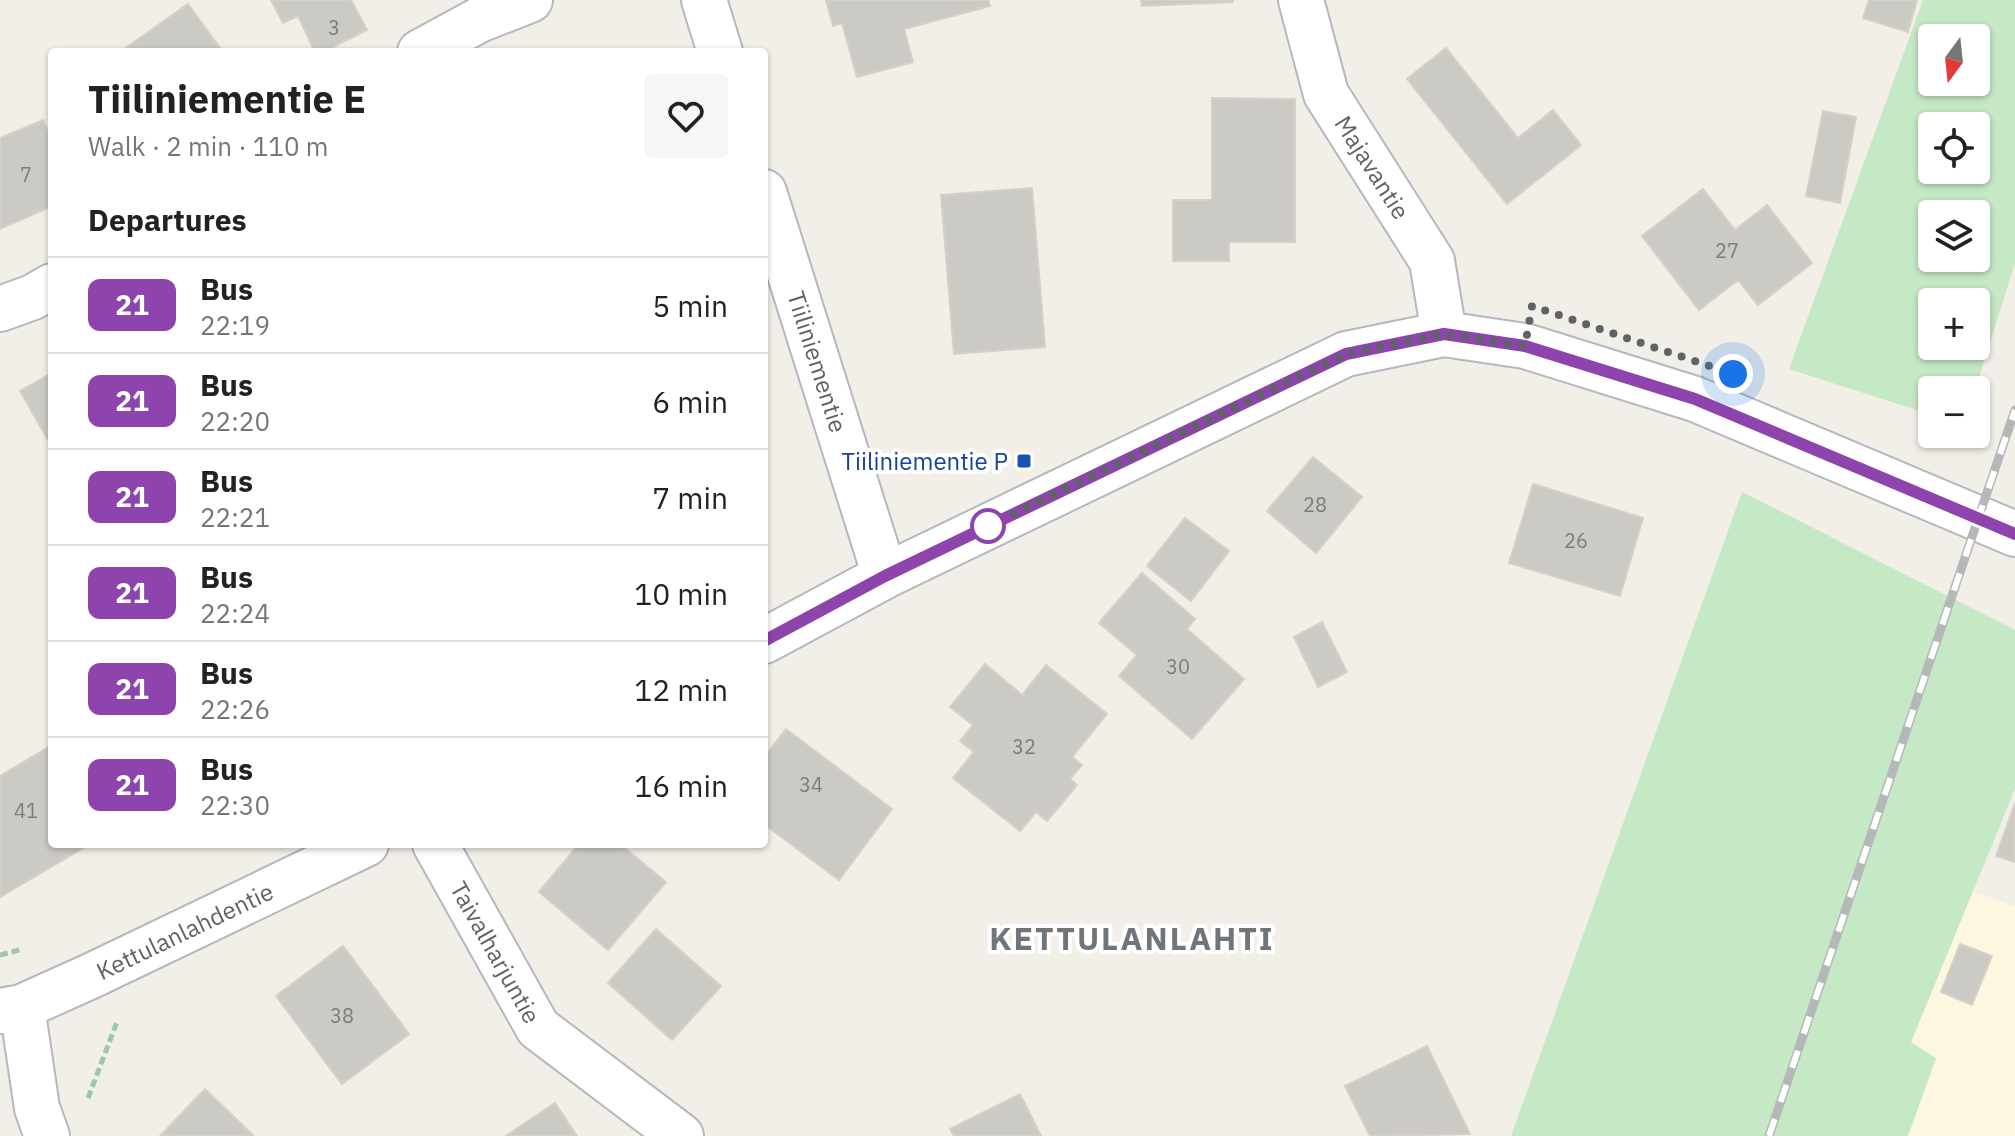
<!DOCTYPE html>
<html lang="en">
<head>
<meta charset="utf-8">
<style>
	body { margin:0; font-family:"IBM Plex Sans",sans-serif; background:#f6f6f6; color:#222; height:100vh; display:flex; flex-direction:column; font-size:30px; white-space:nowrap }
	* { box-sizing:border-box; margin:0 }
	p { font-size:26px; color:#767676 }
	.icon { flex:none; width:44px; height:44px; fill:none; stroke:currentColor; stroke-width:2; stroke-linecap:round; stroke-linejoin:round }
	.map { position:relative; flex:1; overflow:hidden }
	.drawer { position:absolute; left:48px; top:48px; width:720px; height:800px; display:flex; flex-direction:column; background:#fff; border-radius:8px; box-shadow:0 2px 6px #0004 }
	.drawer>* { flex:none }
	.badge { padding:0 16px; border-radius:12px; font-size:28px; line-height:52px }
	.needle { width:52px; rotate:195deg }
	.buttons { position:absolute; left:1918px; top:24px; display:grid; gap:16px }
	.buttons a { display:grid; place-items:center; width:72px; height:72px; border-radius:8px; background:#fff; box-shadow:0 2px 6px #0004; font-size:40px }
	.you { position:absolute; width:40px; height:40px; margin:-20px; border:6px solid #fff; border-radius:50%; background:#1a73e8; box-shadow:0 0 0 12px #1a73e833 }
	.map>.badge { position:absolute; translate:-50% -50%; box-shadow:0 0 0 4px #fff }
	h2 { padding:0 40px; font-size:30px; line-height:72px }
	.round { display:grid; place-items:center; flex:none; width:84px; height:84px; border-radius:8px; background:#f6f6f6 }
	.overview { display:flex; align-items:center; justify-content:space-between; height:136px; padding:0 40px }
	h1 { font-size:38px; font-weight:700; line-height:60px }
	ul { padding:0; list-style:none }
	li { display:flex; align-items:center; gap:24px; height:96px; padding:0 40px; border-top:2px solid #e0e0e0 }
	li div { flex:1 }
	li b { display:block; font-size:30px }
	li em { font-style:normal }
	li .badge { min-width:88px; font-weight:700; text-align:center }
	.map>svg:first-child { display:block }
	.commercial { fill:#fef7e0 }
	.green { fill:#c5e8c5; fill-rule:evenodd }
	.building { fill:#cccac5; stroke:#d6d1c6; stroke-width:2 }
	.lines { fill:none; stroke-linecap:round; stroke-linejoin:round }
	.minor-casing { stroke:#b5b8bc; stroke-width:48 }
	.path { stroke:#9cc7a9; stroke-width:5; stroke-dasharray:8 4; stroke-linecap:butt }
	.minor { stroke:#fff; stroke-width:44 }
	.rail-casing { stroke:#b6b7b8; stroke-width:9 }
	.rail { stroke:#fff; stroke-width:6; stroke-dasharray:18; stroke-linecap:butt }
	.line-casing { stroke:#fff; stroke-width:18 }
	.line { stroke:#8e44ad; stroke-width:12 }
	.walk { stroke:#5f6368; stroke-width:8; stroke-dasharray:0 14.4 }
	.transit-dot { fill:#1a4fb4; stroke:#fff; stroke-width:3 }
	.stop-dot { fill:#fff; stroke:#8e44ad; stroke-width:4 }
	.labels { text-anchor:middle; dominant-baseline:central; stroke-width:8; stroke-linejoin:round; paint-order:stroke }
	.number-label { font-size:20px; fill:#7a7d7f }
	.street-label { font-size:24px; fill:#5f6368; stroke:#fff }
	.transit-label { font-size:24px; fill:#164399; stroke:#fff; text-anchor:end }
	.district-label { font-size:32px; font-weight:bold; letter-spacing:2px; fill:#70757a; stroke:#fff }
</style>
</head>
<body>
<div class="map">
<svg width="2015" height="1136" viewBox="0 0 2015 1136">
	<rect width="100%" height="100%" fill="#f1efe8"/>
	<!-- commercial -->
	<path class="commercial" d="M 1973,891 L 2015,907 L 2015,1136 L 1908,1136 L 1936,1059 L 1911,1043 Z"/>
	<!-- green -->
	<path class="green" d="M 1923,0 L 2015,0 L 2015,263 L 1975,390 L 1932,390 L 1932,415 L 1789,369 ZM 1932,38 L 1976,38 L 1976,82 L 1932,82 ZM 1932,126 L 1976,126 L 1976,170 L 1932,170 ZM 1932,214 L 1976,214 L 1976,258 L 1932,258 ZM 1932,302 L 1976,302 L 1976,346 L 1932,346 Z
		M 1742,492 L 2015,630 L 2015,789 L 1911,1042 L 1936,1058 L 1908,1136 L 1511,1136 Z"/>
	<!-- building -->
	<path class="building" d="M 271,0 L 351,0 L 367,30 L 323,52 L 315,52 L 298,16 L 283,23 Z
		M 826,0 L 988,0 L 990,6 L 904,29 L 913,62 L 857,77 L 842,23 L 833,26 Z
		M 1141,0 L 1233,0 L 1233,2 L 1142,6 Z
		M 1869,0 L 1917,0 L 1908,32 L 1863,18 Z
		M 188,4 L 223,52 L 120,52 Z
		M 1446,48 L 1518,138 L 1553,110 L 1581,145 L 1507,204 L 1407,79 Z
		M 1212,98 L 1295,99 L 1295,242 L 1229,242 L 1229,261 L 1173,261 L 1173,200 L 1212,200 Z
		M 1823,111 L 1856,117 L 1840,203 L 1806,196 Z
		M 43,120 L 52,141 L 52,206 L 0,229 L 0,138 Z
		M 1032,188 L 1045,347 L 954,354 L 941,195 Z
		M 1703,189 L 1735,230 L 1767,205 L 1812,263 L 1758,305 L 1738,280 L 1699,310 L 1642,236 Z
		M 52,373 L 52,447 L 20,391 Z
		M 1313,457 L 1362,497 L 1316,553 L 1267,511 Z
		M 1533,484 L 1643,518 L 1620,596 L 1509,563 Z
		M 1185,518 L 1229,551 L 1191,601 L 1147,566 Z
		M 1142,573 L 1195,619 L 1187,629 L 1244,679 L 1192,739 L 1119,676 L 1137,655 L 1099,623 Z
		M 1322,622 L 1347,672 L 1318,687 L 1294,637 Z
		M 985,664 L 1022,695 L 1046,665 L 1107,714 L 1072,757 L 1082,765 L 1070,779 L 1077,785 L 1047,821 L 1036,812 L 1020,831 L 953,778 L 974,752 L 960,741 L 973,725 L 950,707 Z
		M 786,729 L 892,809 L 839,880 L 764,824 L 764,758 Z
		M 52,745 L 52,844 L 90,844 L 0,897 L 0,776 Z
		M 2015,803 L 2015,862 L 1996,856 Z
		M 579,844 L 620,844 L 666,882 L 608,950 L 539,892 Z
		M 656,929 L 721,986 L 672,1040 L 608,983 Z
		M 1960,944 L 1992,956 L 1972,1005 L 1941,992 Z
		M 343,946 L 409,1034 L 342,1084 L 276,996 Z
		M 1427,1046 L 1470,1134 L 1370,1136 L 1345,1086 Z
		M 205,1089 L 254,1136 L 160,1136 Z
		M 1020,1094 L 1041,1136 L 954,1136 L 950,1129 Z
		M 555,1103 L 577,1136 L 506,1136 Z"/>
	<g class="lines">
		<!-- minor casing -->
		<g class="minor-casing">
			<g id="minor">
				<path d="M 704,0 L 720,52"/>
				<path id="s1" d="M 1301,0 L 1326,94 L 1432,261 L 1444,334"/>
				<path d="M 420,52 L 479,20 L 530,0"/>
				<path id="s2" d="M 764,192 L 885,576"/>
				<path d="M 0,309 L 33,297 L 52,286"/>
				<path d="M 764,641 L 885,576 L 1346,354 L 1444,334 L 1525,346 L 1695,399 L 2015,534"/>
				<path id="s3" d="M 435,844 L 538,1028 L 681,1136"/>
				<path d="M 22,1007 L 37,1108 L 47,1136"/>
				<path id="s4" d="M 0,1011 L 22,1007 L 93,975 L 366,844"/>
			</g>
		</g>
		<!-- path -->
		<path class="path" d="M 0,955 L 23,949
			M 88,1098 L 117,1022"/>
		<!-- minor -->
		<use href="#minor" class="minor"/>
		<!-- rail casing -->
		<g class="rail-casing">
			<path id="rail" d="M 1769,1136 L 2015,410"/>
		</g>
		<!-- rail -->
		<use href="#rail" class="rail"/>
	</g>
	<g class="lines">
		<!-- line casing -->
		<g class="line-casing">
			<path id="line" d="M 764,641 L 885,576 L 1346,354 L 1444,334 L 1525,346 L 1695,399 L 2015,534"/>
		</g>
		<!-- line -->
		<use href="#line" class="line"/>
		<!-- walk -->
		<path class="walk" d="M 988,526 L 1346,354 L 1444,334 L 1525,346 L 1532,306 L 1733,374"/>
	</g>
	<!-- markers -->
	<rect class="transit-dot" x="1016" y="453" width="16" height="16" rx="4"/>
	<circle class="stop-dot" cx="988" cy="526" r="16"/>
	<g class="labels">
		<!-- number labels -->
		<g class="number-label">
			<text x="334" y="27">3</text>
			<text x="26" y="174">7</text>
			<text x="1727" y="250">27</text>
			<text x="1315" y="504">28</text>
			<text x="1576" y="540">26</text>
			<text x="1178" y="666">30</text>
			<text x="1024" y="746">32</text>
			<text x="811" y="784">34</text>
			<text x="26" y="810">41</text>
			<text x="342" y="1015">38</text>
		</g>
		<!-- street labels -->
		<g class="street-label">
			<text stroke="none"><textPath href="#s1" startOffset="184">Majavantie</textPath></text>
			<text stroke="none"><textPath href="#s2" startOffset="178">Tiiliniementie</textPath></text>
			<text stroke="none"><textPath href="#s4" startOffset="202">Kettulanlahdentie</textPath></text>
			<text stroke="none"><textPath href="#s3" startOffset="124">Taivalharjuntie</textPath></text>
		</g>
		<!-- transit labels -->
		<g class="transit-label">
			<text x="1008" y="461">Tiiliniementie P</text>
		</g>
		<!-- district labels -->
		<g class="district-label">
			<text x="1132" y="938">KETTULANLAHTI</text>
		</g>
	</g>
</svg>
<div class="buttons">
<a><svg class="needle" viewBox="-14 -14 28 28"><path d="M0-13l5 13h-10z" fill="#e53935"/><path d="M0 13l5-13h-10z" fill="#767676"/></svg></a>
<a><svg class="icon" aria-label="locate" viewBox="0 0 24 24"><circle cx="12" cy="12" r="6"/><path d="M12 2v4M12 18v4M2 12h4M18 12h4"/></svg></a>
<a><svg class="icon" aria-label="layers" viewBox="0 0 24 24"><path d="M12 4l9 5-9 5-9-5zM3 14l9 5 9-5"/></svg></a>
<a>+</a>
<a>−</a>
</div>
<div class="you" style="left:1733px;top:374px"></div>
<section class="drawer">
<div class="overview"><div><h1>Tiiliniementie E</h1><p>Walk · 2 min · 110 m</p></div><a class="round"><svg class="icon" aria-label="heart" viewBox="0 0 24 24"><path d="M12 20l-8-8c-3-5 5-10 8-4 3-6 11-1 8 4z"/></svg></a></div>
<h2>Departures</h2>
<ul>
<li><span class="badge" style="background:#8e44ad;color:#fff">21</span><div><b>Bus</b><p>22:19</p></div><em>5 min</em></li>
<li><span class="badge" style="background:#8e44ad;color:#fff">21</span><div><b>Bus</b><p>22:20</p></div><em>6 min</em></li>
<li><span class="badge" style="background:#8e44ad;color:#fff">21</span><div><b>Bus</b><p>22:21</p></div><em>7 min</em></li>
<li><span class="badge" style="background:#8e44ad;color:#fff">21</span><div><b>Bus</b><p>22:24</p></div><em>10 min</em></li>
<li><span class="badge" style="background:#8e44ad;color:#fff">21</span><div><b>Bus</b><p>22:26</p></div><em>12 min</em></li>
<li><span class="badge" style="background:#8e44ad;color:#fff">21</span><div><b>Bus</b><p>22:30</p></div><em>16 min</em></li>
</ul>
</section>
</div>
</body>
</html>
